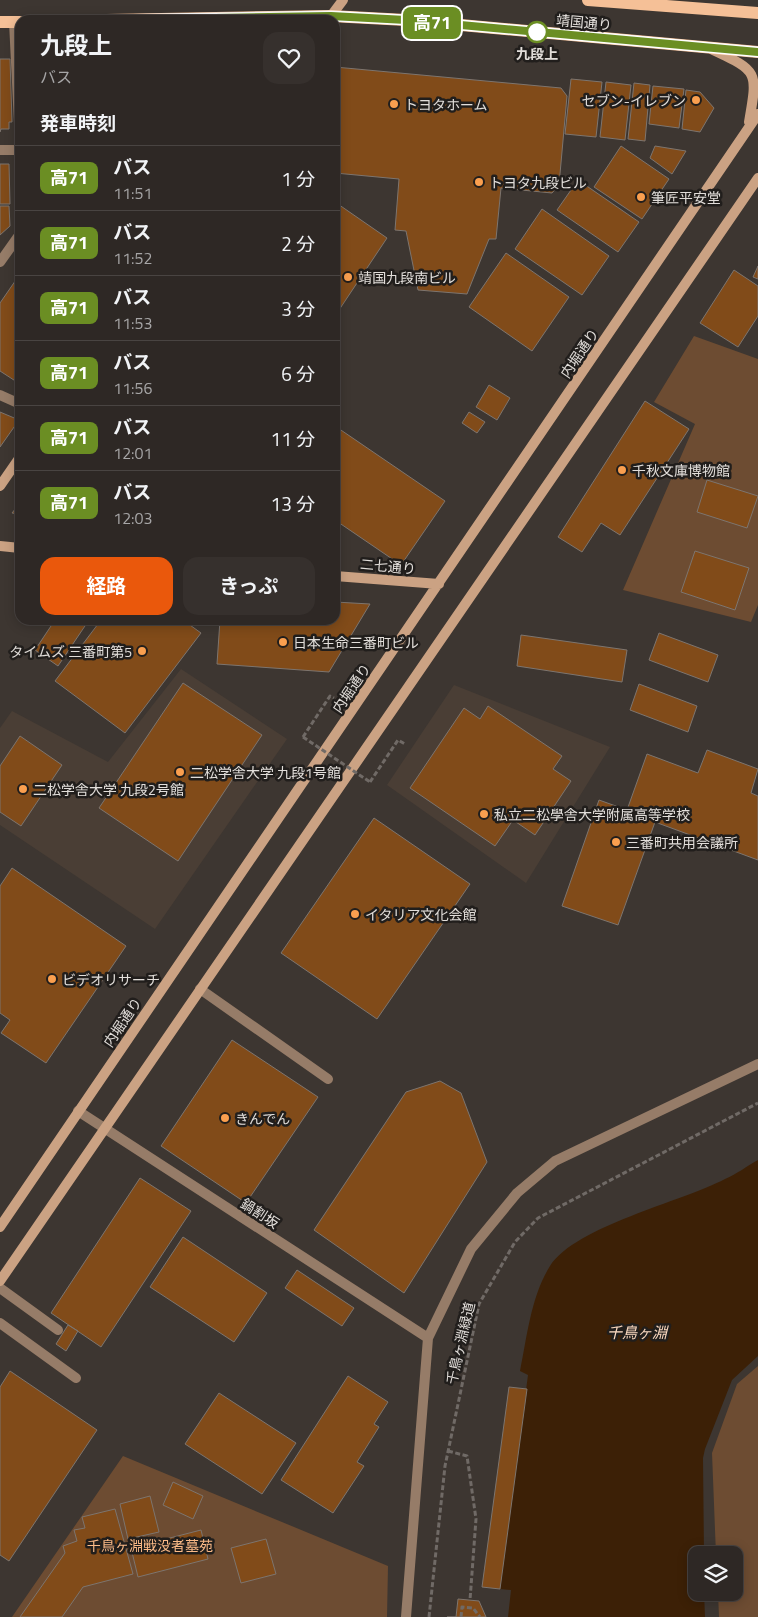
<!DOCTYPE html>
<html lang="ja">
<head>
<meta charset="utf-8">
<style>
	body { margin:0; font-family:"Titillium Web","Noto Sans JP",sans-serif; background:#36302d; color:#f1f3f6; height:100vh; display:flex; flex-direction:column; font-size:19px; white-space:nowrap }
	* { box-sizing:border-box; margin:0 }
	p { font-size:16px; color:#a7a6a7 }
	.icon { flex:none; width:28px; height:28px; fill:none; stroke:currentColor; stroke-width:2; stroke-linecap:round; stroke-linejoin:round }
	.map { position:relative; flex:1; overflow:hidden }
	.side { position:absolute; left:15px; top:15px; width:325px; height:610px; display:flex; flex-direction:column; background:#2e2825; border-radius:15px; box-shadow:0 2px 12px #0003,0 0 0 1px #494442 }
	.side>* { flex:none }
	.badge { padding:0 10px; border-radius:8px; font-size:18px; line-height:32px }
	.fabs { position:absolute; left:688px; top:1546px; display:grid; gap:10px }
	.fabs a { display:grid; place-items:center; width:55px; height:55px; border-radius:10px; background:#2e2825; box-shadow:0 2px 12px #0003,0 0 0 1px #494442; font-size:25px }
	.map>.badge { position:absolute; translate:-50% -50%; box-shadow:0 0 0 2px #fff }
	h2 { padding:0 25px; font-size:19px; line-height:45px }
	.round { display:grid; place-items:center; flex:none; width:52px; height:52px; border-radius:15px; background:#36302d }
	.head { display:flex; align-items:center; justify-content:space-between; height:85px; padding:0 25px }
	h1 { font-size:24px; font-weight:700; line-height:38px }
	.cta { display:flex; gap:10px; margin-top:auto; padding:10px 25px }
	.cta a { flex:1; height:58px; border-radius:15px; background:#ea580c; color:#fff; font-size:20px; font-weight:700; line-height:58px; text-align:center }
	.cta a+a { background:#36302d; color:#f1f3f6 }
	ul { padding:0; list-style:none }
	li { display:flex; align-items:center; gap:15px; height:65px; padding:0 25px; border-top:1px solid #494442 }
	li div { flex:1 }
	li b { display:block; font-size:19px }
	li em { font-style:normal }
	li .badge { min-width:55px; font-weight:700; text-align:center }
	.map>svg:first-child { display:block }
	.built { fill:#4a3e35 }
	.green { fill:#6d4c32 }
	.water { fill:#3c2006 }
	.building { fill:#814b19; stroke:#7d756f }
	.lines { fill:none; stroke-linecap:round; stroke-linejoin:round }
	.path { stroke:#706a66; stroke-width:3; stroke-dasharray:5 2.5; stroke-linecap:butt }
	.lane { stroke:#967c68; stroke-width:10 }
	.street { stroke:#967c68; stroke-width:10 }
	.secondary { stroke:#cba283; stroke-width:10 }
	.primary { stroke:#f5c097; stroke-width:12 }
	.path-bridge { stroke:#706a66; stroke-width:3; stroke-dasharray:5 2.5; stroke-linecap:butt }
	.line-casing { stroke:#fff; stroke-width:11 }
	.line { stroke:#6b8e23; stroke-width:8 }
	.stop-dot { fill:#fff; stroke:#6b8e23; stroke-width:2.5 }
	.poi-dot { fill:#fa9f4f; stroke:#211e1c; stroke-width:2 }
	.labels { text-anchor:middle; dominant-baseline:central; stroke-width:5; stroke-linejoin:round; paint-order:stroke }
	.street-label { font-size:14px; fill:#e2deda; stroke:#211e1c }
	.stop-label { font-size:14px; font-weight:bold; fill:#e2deda; stroke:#211e1c }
	.poi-label { font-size:14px; fill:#e2deda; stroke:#211e1c; text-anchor:start }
	.park-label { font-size:14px; fill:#fbba87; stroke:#211e1c }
	.water-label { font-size:15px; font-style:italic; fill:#fcdac1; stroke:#211e1c }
</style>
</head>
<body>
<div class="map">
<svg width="758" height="1617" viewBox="0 0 758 1617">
	<rect width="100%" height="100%" fill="#3d3631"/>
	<!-- built -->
	<path class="built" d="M 181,669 L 287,739 L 155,929 L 0,825 L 0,728 L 12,711 L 108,762 Z
		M 454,685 L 610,747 L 526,883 L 387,785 Z"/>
	<!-- green -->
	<path class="green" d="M 694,336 L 758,359 L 758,605 L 751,622 L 623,590 L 695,424 L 654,402 Z
		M 758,1366 L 758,1617 L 719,1617 L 718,1593 L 734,1592 L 734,1555 L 716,1555 L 712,1453 L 737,1384 Z
		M 123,1456 L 388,1566 L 387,1617 L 12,1617 Z"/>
	<!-- water -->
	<path class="water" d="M 758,1160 L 758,1356 L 732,1380 L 705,1449 L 703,1458 L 704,1555 L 696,1555 L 696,1592 L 704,1593 L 705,1617 L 508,1617 L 511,1590 L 500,1589 L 528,1375 L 520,1371 C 527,1337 531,1296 550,1266 C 576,1226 681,1202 725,1179 C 737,1174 747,1166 758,1160 Z"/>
	<!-- building -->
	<path class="building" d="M 0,59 L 10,59 L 12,122 L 9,122 L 9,129 L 1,129 L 0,132 Z
		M 335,67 L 561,88 L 567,96 L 559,185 L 552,193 L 501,188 L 496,239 L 489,239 L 467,294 L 418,290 L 406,231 L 395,230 L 399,179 L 335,173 Z
		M 571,79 L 602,82 L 596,137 L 565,134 Z
		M 606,82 L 631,85 L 625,140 L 600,137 Z
		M 634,83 L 650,85 L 645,141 L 628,139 Z
		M 653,86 L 684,89 L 679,128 L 649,124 Z
		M 686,90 L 700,92 L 714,108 L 700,132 L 682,129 Z
		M 621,146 L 669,179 L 642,219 L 594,187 Z
		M 655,146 L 686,151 L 672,174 L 650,158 Z
		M 0,164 L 9,164 L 10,204 L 0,204 Z
		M 578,180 L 639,222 L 618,252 L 557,210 Z
		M 335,202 L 387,238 L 335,316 Z
		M 0,206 L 9,206 L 10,226 L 0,235 Z
		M 542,209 L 609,256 L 582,295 L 515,249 Z
		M 506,253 L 569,297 L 532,351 L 469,307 Z
		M 758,266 L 758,279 L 753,277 Z
		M 734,270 L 758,286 L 758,316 L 738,347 L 700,323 Z
		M 20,274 L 20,384 L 0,371 L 0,303 Z
		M 489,385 L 510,398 L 497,420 L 476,407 Z
		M 645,401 L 689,429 L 620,535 L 601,523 L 582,552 L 558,537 Z
		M 0,412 L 19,420 L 0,447 Z
		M 469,412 L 485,422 L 477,433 L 462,423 Z
		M 335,426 L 445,501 L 401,565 L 335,520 Z
		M 707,480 L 758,496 L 747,528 L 697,512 Z
		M 20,503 L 20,514 L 12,513 Z
		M 695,551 L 749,568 L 735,610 L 681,592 Z
		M 335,602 L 370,604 L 329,672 L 217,664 L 220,620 L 335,620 Z
		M 55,620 L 89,620 L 58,666 L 35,650 Z
		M 101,620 L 183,620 L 201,633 L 125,733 L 55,681 Z
		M 659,633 L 718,655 L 708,682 L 649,660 Z
		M 521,635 L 627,650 L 622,682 L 517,666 Z
		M 183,683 L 262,735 L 178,861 L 99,808 Z
		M 639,684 L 697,706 L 688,732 L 630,710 Z
		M 488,706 L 562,756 L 553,769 L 571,781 L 535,835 L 513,820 L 495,846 L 410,788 L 464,708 L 480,719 Z
		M 20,736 L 62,765 L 21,826 L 0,812 L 0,766 Z
		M 707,750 L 758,769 L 751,793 L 758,796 L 758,860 L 655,822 L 618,925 L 562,906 L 599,800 L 627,810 L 647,754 L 698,773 Z
		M 374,818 L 470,884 L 377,1019 L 281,953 Z
		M 12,868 L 126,946 L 46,1063 L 1,1033 L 10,1020 L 0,1013 L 0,886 Z
		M 232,1040 L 318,1097 L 246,1203 L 161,1146 Z
		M 440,1081 L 461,1093 L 487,1162 L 404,1293 L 314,1230 L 406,1092 Z
		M 140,1178 L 191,1211 L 101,1347 L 51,1313 Z
		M 183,1237 L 267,1293 L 234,1342 L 150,1287 Z
		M 297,1270 L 354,1308 L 342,1326 L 285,1288 Z
		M 68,1325 L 78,1331 L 66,1351 L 56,1344 Z
		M 10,1371 L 97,1430 L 9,1561 L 0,1555 L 0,1387 Z
		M 348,1376 L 388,1402 L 374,1424 L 379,1427 L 357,1462 L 364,1466 L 333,1513 L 281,1480 Z
		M 509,1387 L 527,1389 L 500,1589 L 482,1587 Z
		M 219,1393 L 296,1443 L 262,1494 L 185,1444 Z
		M 173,1482 L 203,1496 L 193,1519 L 163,1505 Z
		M 150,1496 L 159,1532 L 128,1539 L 120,1504 Z
		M 115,1509 L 133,1574 L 83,1587 L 62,1617 L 20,1617 L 65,1553 L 63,1546 L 77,1541 L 74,1530 L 85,1528 L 82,1517 Z
		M 201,1530 L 208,1559 L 138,1577 L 131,1548 Z
		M 266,1539 L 276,1574 L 241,1583 L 231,1548 Z
		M 458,1599 L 479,1601 L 486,1617 L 447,1617 L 456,1617 Z"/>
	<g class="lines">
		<!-- path -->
		<path class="path" d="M 303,737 L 330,696 L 334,698
			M 370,782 L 398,740 L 405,744
			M 448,1451 L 467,1456 L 476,1519 L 470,1600
			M 429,1617 L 445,1466 L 479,1304 L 515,1242 L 538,1218 L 758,1103
			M 461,1617 L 462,1607 L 473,1608 L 480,1617"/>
		<!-- lane -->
		<path class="lane" d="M 14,22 L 20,143
			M 0,262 L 20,234
			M 200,989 L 328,1079
			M 0,1288 L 58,1330
			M 0,1323 L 76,1378"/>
		<!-- street -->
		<path class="street" d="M 0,150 L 20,150
			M 0,395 L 20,404
			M 78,1111 L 428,1338
			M 406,1617 L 428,1338 L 471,1249 L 517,1193 L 555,1161 L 758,1064"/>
		<!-- secondary -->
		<path class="secondary" d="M 328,20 L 343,0
			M 713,50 C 758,71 758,71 749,122
			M 0,486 L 20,457
			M 0,546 L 20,548
			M 335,576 L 439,584
			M 0,1227 L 758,114
			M 0,1281 L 758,178"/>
		<!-- primary -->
		<path class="primary" d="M 588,0 L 758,13
			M 107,20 L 331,16 L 406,20 L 758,52
			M 0,22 L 20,22"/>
		<!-- path-bridge -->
		<path class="path-bridge" d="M 303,737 L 370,782"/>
	</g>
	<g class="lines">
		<!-- line casing -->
		<g class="line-casing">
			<path id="line" d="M 106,20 L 331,16 L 406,20 L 758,52"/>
		</g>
		<!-- line -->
		<use href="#line" class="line"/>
	</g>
	<!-- markers -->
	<circle class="stop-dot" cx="537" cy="32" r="10"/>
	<g class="poi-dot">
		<circle cx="696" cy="100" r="5"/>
		<circle cx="394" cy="104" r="5"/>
		<circle cx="479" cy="182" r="5"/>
		<circle cx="641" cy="197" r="5"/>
		<circle cx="348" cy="277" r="5"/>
		<circle cx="622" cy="470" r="5"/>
		<circle cx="283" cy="642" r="5"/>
		<circle cx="142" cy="651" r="5"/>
		<circle cx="180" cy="772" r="5"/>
		<circle cx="23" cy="789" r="5"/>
		<circle cx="484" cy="814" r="5"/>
		<circle cx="616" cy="842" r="5"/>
		<circle cx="355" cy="914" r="5"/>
		<circle cx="52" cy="979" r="5"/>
		<circle cx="225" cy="1118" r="5"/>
	</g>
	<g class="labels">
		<!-- street labels -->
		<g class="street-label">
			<text transform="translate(584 22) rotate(5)">靖国通り</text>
			<text transform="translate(579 353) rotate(-56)">内堀通り</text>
			<text transform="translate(388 566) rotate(5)">二七通り</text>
			<text transform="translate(351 688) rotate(-56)">内堀通り</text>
			<text transform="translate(122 1022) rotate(-56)">内堀通り</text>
			<text transform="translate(260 1213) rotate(33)">鍋割坂</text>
			<text transform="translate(460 1343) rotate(-77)">千鳥ヶ淵緑道</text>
		</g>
		<!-- stop labels -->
		<g class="stop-label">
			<text x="537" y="53">九段上</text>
		</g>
		<!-- poi labels -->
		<g class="poi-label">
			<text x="686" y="100" text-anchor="end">セブン-イレブン</text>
			<text x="404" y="104">トヨタホーム</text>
			<text x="489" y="182">トヨタ九段ビル</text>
			<text x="651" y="197">筆匠平安堂</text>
			<text x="358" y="277">靖国九段南ビル</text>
			<text x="632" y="470">千秋文庫博物館</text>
			<text x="293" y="642">日本生命三番町ビル</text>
			<text x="132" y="651" text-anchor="end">タイムズ 三番町第5</text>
			<text x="190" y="772">二松学舎大学 九段1号館</text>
			<text x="33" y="789">二松学舎大学 九段2号館</text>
			<text x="494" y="814">私立二松學舎大学附属高等学校</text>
			<text x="626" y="842">三番町共用会議所</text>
			<text x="365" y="914">イタリア文化会館</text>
			<text x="62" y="979">ビデオリサーチ</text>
			<text x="235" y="1118">きんでん</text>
		</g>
		<!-- park labels -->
		<g class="park-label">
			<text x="150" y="1545">千鳥ヶ淵戦没者墓苑</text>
		</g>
		<!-- water labels -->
		<g class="water-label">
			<text x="637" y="1332">千鳥ヶ淵</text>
		</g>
	</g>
</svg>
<div class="fabs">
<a><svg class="icon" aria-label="layers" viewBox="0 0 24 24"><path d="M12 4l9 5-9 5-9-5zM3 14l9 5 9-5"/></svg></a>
</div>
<b class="badge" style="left:432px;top:23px;background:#6b8e23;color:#fff">高71</b>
<section class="side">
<div class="head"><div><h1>九段上</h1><p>バス</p></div><a class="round"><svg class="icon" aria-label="heart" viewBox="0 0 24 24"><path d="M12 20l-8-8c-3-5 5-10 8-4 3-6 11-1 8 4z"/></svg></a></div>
<h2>発車時刻</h2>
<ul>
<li><span class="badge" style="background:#6b8e23;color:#fff">高71</span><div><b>バス</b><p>11:51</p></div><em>1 分</em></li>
<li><span class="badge" style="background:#6b8e23;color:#fff">高71</span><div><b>バス</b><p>11:52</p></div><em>2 分</em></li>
<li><span class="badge" style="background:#6b8e23;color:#fff">高71</span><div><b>バス</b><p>11:53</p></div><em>3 分</em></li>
<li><span class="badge" style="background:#6b8e23;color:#fff">高71</span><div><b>バス</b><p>11:56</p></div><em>6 分</em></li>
<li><span class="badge" style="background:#6b8e23;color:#fff">高71</span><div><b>バス</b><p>12:01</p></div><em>11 分</em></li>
<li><span class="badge" style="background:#6b8e23;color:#fff">高71</span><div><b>バス</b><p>12:03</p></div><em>13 分</em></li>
</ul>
<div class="cta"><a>経路</a><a>きっぷ</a></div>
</section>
</div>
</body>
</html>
